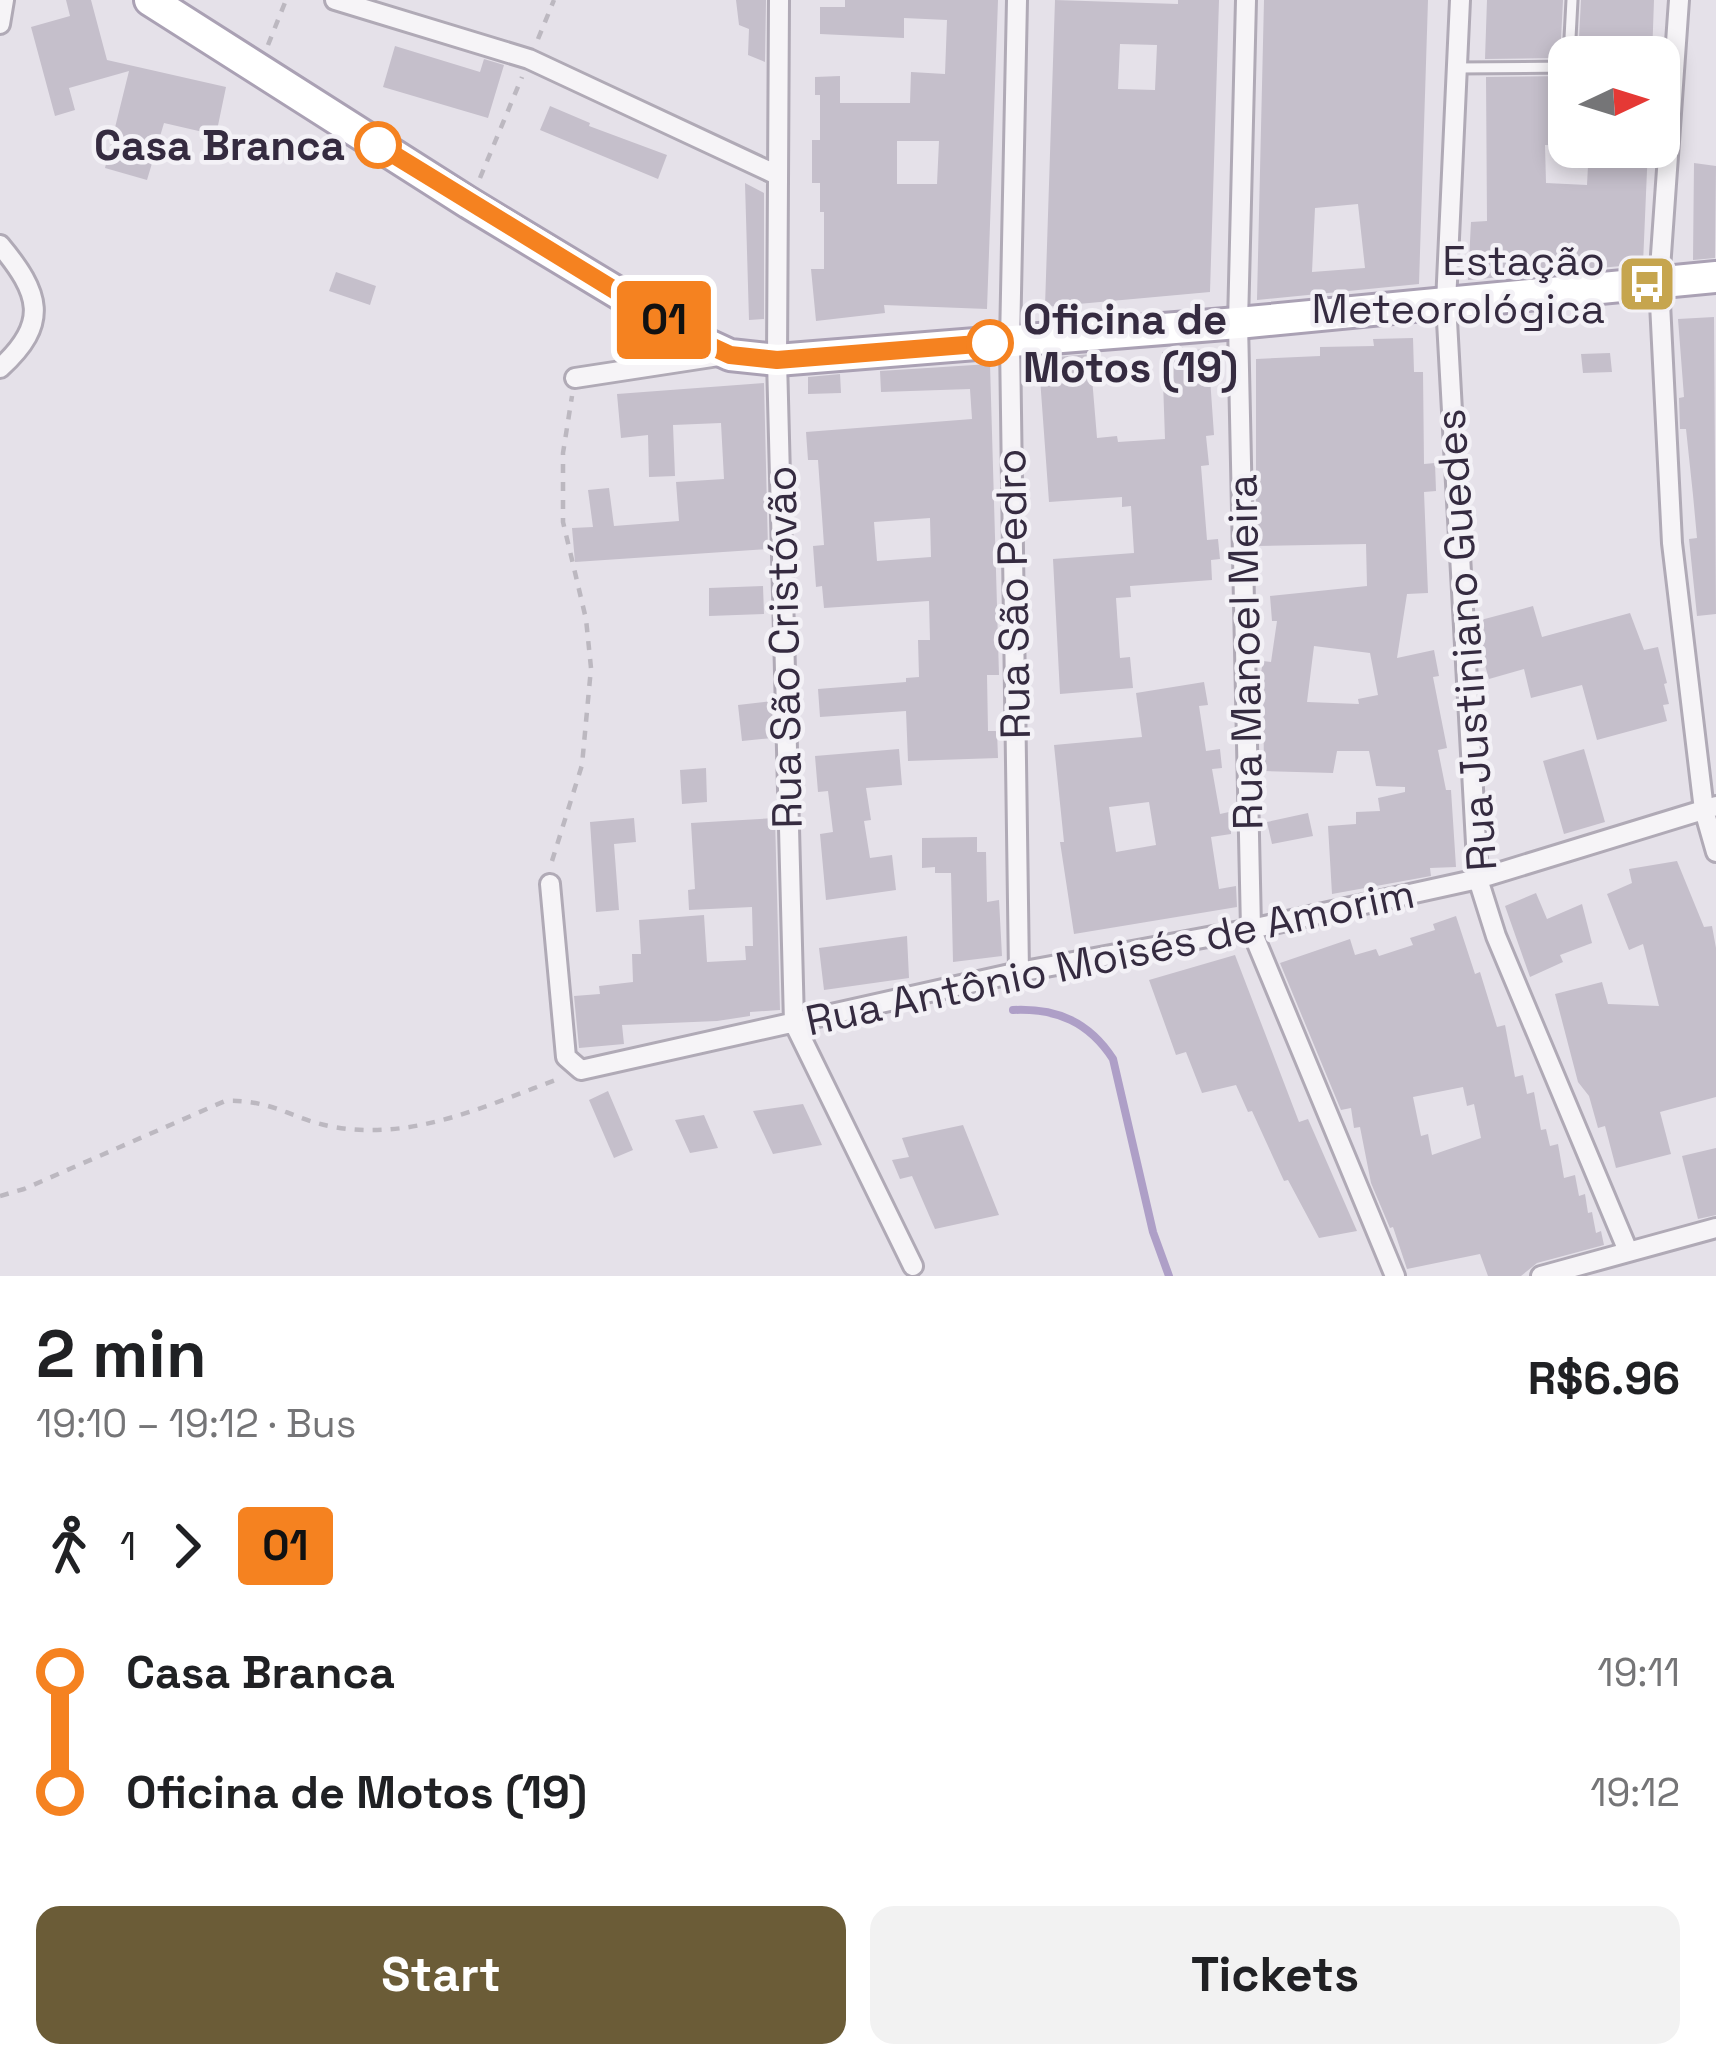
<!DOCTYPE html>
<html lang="en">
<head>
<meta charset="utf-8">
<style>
	body { margin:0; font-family:"Space Grotesk",sans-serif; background:#f2f2f2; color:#202124; height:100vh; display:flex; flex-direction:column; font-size:45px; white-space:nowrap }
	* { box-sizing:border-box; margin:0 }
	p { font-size:39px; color:#757577 }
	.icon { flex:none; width:66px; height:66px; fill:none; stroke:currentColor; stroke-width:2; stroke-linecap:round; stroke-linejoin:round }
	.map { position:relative; height:1276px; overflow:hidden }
	.details { display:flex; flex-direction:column; background:#fff; flex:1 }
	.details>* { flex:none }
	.badge { padding:0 24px; border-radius:9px; font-size:42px; line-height:78px }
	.needle { width:78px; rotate:86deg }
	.controls { position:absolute; left:1548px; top:36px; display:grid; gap:24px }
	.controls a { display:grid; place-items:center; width:132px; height:132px; border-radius:24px; background:#fff; box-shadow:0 6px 18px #0003; font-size:60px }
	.map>.badge { position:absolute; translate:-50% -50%; box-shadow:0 0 0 6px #fff }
	.legs { display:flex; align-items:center; gap:18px; height:132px; padding:0 36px; font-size:39px }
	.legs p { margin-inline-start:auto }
	.overview { display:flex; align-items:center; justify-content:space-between; height:204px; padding:0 36px }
	h1 { font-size:66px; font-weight:700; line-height:90px }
	.primary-button { display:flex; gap:24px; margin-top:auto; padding:24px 36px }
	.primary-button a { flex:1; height:138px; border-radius:24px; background:#6b5c37; color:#fff; font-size:48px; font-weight:700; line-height:138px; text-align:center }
	.primary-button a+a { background:#f2f2f2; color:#202124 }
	ul { padding:0 36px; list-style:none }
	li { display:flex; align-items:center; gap:42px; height:120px; font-size:45px }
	li i { display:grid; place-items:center; width:18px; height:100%; margin:0 15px; background:currentColor }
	li i::after { content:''; width:30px; height:30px; margin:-15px; border:9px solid; border-radius:50%; background:#fff }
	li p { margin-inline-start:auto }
	li:first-child i { background:linear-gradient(#0000 50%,currentColor 0) }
	li:last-child i { background:linear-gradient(currentColor 50%,#0000 0) }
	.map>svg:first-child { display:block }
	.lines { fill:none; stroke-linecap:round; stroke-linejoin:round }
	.stream { stroke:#ae9fc7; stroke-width:8 }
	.building { fill:#c5bfcb; fill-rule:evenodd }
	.lane-casing { stroke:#b0aab6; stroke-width:15 }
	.street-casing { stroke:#b0aab6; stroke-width:24 }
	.primary-casing { stroke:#aaa1b4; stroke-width:36 }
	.path { stroke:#bcb8c0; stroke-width:4.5; stroke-dasharray:9 9; stroke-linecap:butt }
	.lane { stroke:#f6f4f7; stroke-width:9 }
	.street { stroke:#f6f4f7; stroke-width:18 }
	.primary { stroke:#fff; stroke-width:30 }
	.line-1-casing { stroke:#fff; stroke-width:27 }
	.line-1 { stroke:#f58220; stroke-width:18 }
	.stop-1-dot { fill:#fff; stroke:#f58220; stroke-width:6 }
	.labels { text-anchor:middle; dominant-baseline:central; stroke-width:9; stroke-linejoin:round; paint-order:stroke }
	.stop-label { font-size:42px; font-weight:bold; fill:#352b40; stroke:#f3f1f6; text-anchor:end }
	.poi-label { font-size:42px; fill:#352b40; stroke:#f3f1f6; text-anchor:end }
	.street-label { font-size:42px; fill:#352b40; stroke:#f3f1f6 }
</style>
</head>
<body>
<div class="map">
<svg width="1716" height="1276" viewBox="0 0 1716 1276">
	<rect width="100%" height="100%" fill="#e5e1e9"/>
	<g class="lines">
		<!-- stream -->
		<path class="stream" d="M 1013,1010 C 1057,1008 1089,1022 1113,1059 L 1153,1232 L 1169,1276"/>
	</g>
	<!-- building -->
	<path class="building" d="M 66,0 L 91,0 L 107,60 L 226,87 L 216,135 L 164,123 L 147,180 L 105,168 L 129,71 L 69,88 L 75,110 L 55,116 L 31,27 L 70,16 Z
		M 736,0 L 766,0 L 765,62 L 748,55 L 749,29 L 739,25 Z
		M 845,0 L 998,0 L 987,309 L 884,305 L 885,313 L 816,321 L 811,269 L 824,269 L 824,212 L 820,212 L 820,183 L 812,183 L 812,140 L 820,140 L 820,95 L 815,95 L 815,77 L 840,76 L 840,103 L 910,103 L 911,72 L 945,74 L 947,20 L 904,18 L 904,38 L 820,34 L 820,7 L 845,7 ZM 897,141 L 939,141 L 937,184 L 897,184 Z
		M 1055,0 L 1178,4 L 1178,0 L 1219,0 L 1210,292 L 1045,307 ZM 1120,44 L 1157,45 L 1155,90 L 1118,89 Z
		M 1264,0 L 1428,0 L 1419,284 L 1257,300 ZM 1358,204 L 1365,268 L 1312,272 L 1315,208 Z
		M 1487,0 L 1563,0 L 1560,58 L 1485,59 Z
		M 1581,0 L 1654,0 L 1652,57 L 1578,57 Z
		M 395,46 L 480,72 L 484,59 L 504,65 L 488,118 L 383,87 Z
		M 1569,76 L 1569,146 L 1545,145 L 1546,183 L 1587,185 L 1589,147 L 1648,147 L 1643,264 L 1468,280 L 1471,222 L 1487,221 L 1486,77 Z
		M 550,106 L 590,123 L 589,126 L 667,155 L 658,179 L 540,130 Z
		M 1694,163 L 1716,166 L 1715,258 L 1693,260 Z
		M 745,183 L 764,193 L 764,319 L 749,320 Z
		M 336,272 L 376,286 L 370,305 L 329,291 Z
		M 1714,317 L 1716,614 L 1697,616 L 1689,539 L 1697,538 L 1693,495 L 1686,429 L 1680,429 L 1679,398 L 1684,397 L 1678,319 Z
		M 1413,338 L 1414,372 L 1423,372 L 1424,464 L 1435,463 L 1436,491 L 1424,492 L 1428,593 L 1407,594 L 1397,658 L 1434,650 L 1439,676 L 1433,677 L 1447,748 L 1438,750 L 1446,790 L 1451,790 L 1456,867 L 1430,868 L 1431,876 L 1332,894 L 1328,826 L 1356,824 L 1356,812 L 1380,811 L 1378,798 L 1405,792 L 1405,787 L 1376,786 L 1369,751 L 1337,751 L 1333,773 L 1264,771 L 1263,680 L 1260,679 L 1263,661 L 1271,662 L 1277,621 L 1272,621 L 1270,596 L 1367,586 L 1366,544 L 1256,546 L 1256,359 L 1320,356 L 1320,347 L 1374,346 L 1373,339 ZM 1314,646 L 1370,653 L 1378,695 L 1358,699 L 1359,704 L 1307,702 Z
		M 1208,349 L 1214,435 L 1206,436 L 1209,465 L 1201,466 L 1207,540 L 1218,539 L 1220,559 L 1211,560 L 1212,580 L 1130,586 L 1131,597 L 1116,598 L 1120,658 L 1130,657 L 1133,688 L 1060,694 L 1053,559 L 1134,553 L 1131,506 L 1122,507 L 1122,497 L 1049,502 L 1040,378 L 1048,378 L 1046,358 L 1090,354 L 1097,438 L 1117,436 L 1118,442 L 1165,439 L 1162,352 Z
		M 1610,353 L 1612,372 L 1583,373 L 1581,354 Z
		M 990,364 L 999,675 L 987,675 L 988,731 L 997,731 L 998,758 L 908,761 L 906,711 L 820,717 L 818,689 L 906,682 L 906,678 L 919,677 L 918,640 L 930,640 L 929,601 L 824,608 L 822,586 L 816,587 L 813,546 L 824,545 L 818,460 L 808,460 L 806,432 L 972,419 L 970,389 L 881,392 L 880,371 ZM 930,518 L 931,557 L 877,561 L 874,522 Z
		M 840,374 L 841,393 L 808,394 L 808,377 Z
		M 764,383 L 768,549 L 575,562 L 572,528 L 593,527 L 588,490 L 609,488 L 614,526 L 679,521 L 676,482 L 724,479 L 721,423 L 673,425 L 675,476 L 649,477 L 648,435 L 621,438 L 617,394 Z
		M 763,586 L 764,614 L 709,616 L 709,588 Z
		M 1533,606 L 1542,637 L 1630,613 L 1644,650 L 1658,647 L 1667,683 L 1664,684 L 1669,704 L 1663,705 L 1667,721 L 1597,740 L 1582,685 L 1531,698 L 1524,669 L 1489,679 L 1479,645 L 1477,621 Z
		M 1204,682 L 1208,705 L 1199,706 L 1206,751 L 1220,749 L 1222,768 L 1212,769 L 1220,814 L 1229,812 L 1231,825 L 1231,834 L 1211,837 L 1219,889 L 1236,886 L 1237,907 L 1074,934 L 1060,842 L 1064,842 L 1054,745 L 1142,737 L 1136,693 ZM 1149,802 L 1156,845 L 1116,852 L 1109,807 Z
		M 772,701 L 773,738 L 742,741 L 738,705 Z
		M 899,749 L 902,785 L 866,788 L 871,820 L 864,821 L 870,858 L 892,855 L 896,890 L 826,900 L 820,834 L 833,832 L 828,791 L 818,792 L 815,756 Z
		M 1584,749 L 1605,822 L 1564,834 L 1543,761 Z
		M 706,768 L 707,802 L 682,804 L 680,770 Z
		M 1308,813 L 1313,836 L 1272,844 L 1267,822 Z
		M 634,818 L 636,842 L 614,844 L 619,910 L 596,912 L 590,822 Z
		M 775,818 L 780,1010 L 750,1012 L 750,1016 L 717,1021 L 622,1025 L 624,1044 L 579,1048 L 574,996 L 600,994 L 599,986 L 633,982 L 632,954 L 641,954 L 639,920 L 704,915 L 707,962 L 746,960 L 745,946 L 753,946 L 752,907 L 689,910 L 688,890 L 695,889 L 691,823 Z
		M 977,837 L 977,852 L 986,852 L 987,902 L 999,900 L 1002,956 L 953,962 L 951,873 L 935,873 L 935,867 L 922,868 L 922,838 Z
		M 1677,861 L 1704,927 L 1712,926 L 1716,948 L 1716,1097 L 1660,1112 L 1671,1154 L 1616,1168 L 1605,1126 L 1598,1128 L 1589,1096 L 1578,1082 L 1555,994 L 1602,982 L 1608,1004 L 1659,1006 L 1643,944 L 1629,950 L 1607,894 L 1632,883 L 1629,869 Z
		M 1536,893 L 1547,919 L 1582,904 L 1592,943 L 1560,955 L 1563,962 L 1530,977 L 1505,906 Z
		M 1456,916 L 1475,974 L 1480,972 L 1497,1027 L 1505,1025 L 1515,1077 L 1523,1075 L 1527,1094 L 1534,1092 L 1541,1130 L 1546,1129 L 1550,1146 L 1558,1144 L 1564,1178 L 1575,1175 L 1579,1196 L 1585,1194 L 1588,1213 L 1592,1212 L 1596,1233 L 1601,1231 L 1604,1245 L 1537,1263 L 1521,1276 L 1488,1276 L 1480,1254 L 1407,1269 L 1393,1227 L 1390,1228 L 1371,1183 L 1360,1127 L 1354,1128 L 1351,1108 L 1341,1110 L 1280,963 L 1350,939 L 1355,955 L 1376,949 L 1379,956 L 1413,945 L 1410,938 L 1435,930 L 1433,924 ZM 1463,1087 L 1467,1106 L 1474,1104 L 1481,1138 L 1432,1155 L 1428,1134 L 1421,1136 L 1413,1097 Z
		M 907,936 L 909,978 L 824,990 L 819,948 Z
		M 1235,955 L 1299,1122 L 1308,1119 L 1357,1231 L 1319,1238 L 1288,1180 L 1284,1181 L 1252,1111 L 1248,1112 L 1236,1085 L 1202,1093 L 1186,1052 L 1176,1055 L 1149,980 Z
		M 608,1091 L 633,1150 L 614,1158 L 589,1100 Z
		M 803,1104 L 822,1145 L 773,1154 L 753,1111 Z
		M 704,1115 L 718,1148 L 690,1153 L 675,1120 Z
		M 963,1125 L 999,1215 L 935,1229 L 912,1176 L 900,1179 L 892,1160 L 909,1157 L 902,1138 Z
		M 1716,1148 L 1716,1215 L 1698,1219 L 1682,1156 Z"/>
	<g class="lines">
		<!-- lane casing -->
		<g class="lane-casing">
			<path id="lane" d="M 1569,57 L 1572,0
				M 1457,68 L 1569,67"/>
		</g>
		<!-- street casing -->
		<g class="street-casing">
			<path id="street" d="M 335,0 L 529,59 L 775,174
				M 779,0 L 777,360 L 794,1023 L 913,1266
				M 1017,0 L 1010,342 L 1019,972
				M 1246,0 L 1238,323 L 1251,929 L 1395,1276
				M 1460,0 L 1446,303 L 1478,879 L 1496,936 L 1628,1251
				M 1679,0 L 1659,283 L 1672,543 L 1704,810 L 1716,852
				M 0,24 L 4,0
				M 0,245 C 40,293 50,323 0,368
				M 575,378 L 725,355
				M 550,884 L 566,1057 L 581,1070 L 1019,972 L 1251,929 L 1478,879 L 1716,806
				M 1541,1276 L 1716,1228"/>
		</g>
		<!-- primary casing -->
		<g class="primary-casing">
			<path id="primary" d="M 150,0 L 469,203 L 691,337 L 730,355 L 777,360 L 1238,323 L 1716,277"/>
		</g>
		<!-- path -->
		<path class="path" d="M 538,39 L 554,0
			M 268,45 L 286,0
			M 480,178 L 522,77
			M 552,861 L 582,765 L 591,668 L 586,619 L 563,522 L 563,453 L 572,396
			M 0,1196 L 24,1189 L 225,1101 C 273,1099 293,1120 334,1127 C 415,1141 487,1105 561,1078"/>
		<!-- lane -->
		<use href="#lane" class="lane"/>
		<!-- street -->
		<use href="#street" class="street"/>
		<!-- primary -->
		<use href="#primary" class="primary"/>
	</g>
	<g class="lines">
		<!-- line-1 casing -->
		<g class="line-1-casing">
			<path id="line-1" d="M 378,145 L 691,337 L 730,355 L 777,360 L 990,343"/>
		</g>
		<!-- line-1 -->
		<use href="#line-1" class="line-1"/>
	</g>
	<!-- icons -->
	<defs>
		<g id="bus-square" transform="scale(3)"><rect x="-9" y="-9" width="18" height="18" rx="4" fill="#c6a54e" stroke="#f3f1f6"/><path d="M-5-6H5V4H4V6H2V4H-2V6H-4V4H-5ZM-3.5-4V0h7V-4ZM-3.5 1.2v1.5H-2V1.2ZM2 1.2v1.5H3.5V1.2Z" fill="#fff"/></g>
	</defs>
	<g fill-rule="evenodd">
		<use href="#bus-square" x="1647" y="284"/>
	</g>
	<!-- markers -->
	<g class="stop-1-dot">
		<circle cx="378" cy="145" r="21"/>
		<circle cx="990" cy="343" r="21"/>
	</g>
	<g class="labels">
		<!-- stop labels -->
		<g class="stop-label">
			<text x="345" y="145">Casa Branca</text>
			<text x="1023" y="319" text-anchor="start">Oficina de<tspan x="1023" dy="48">Motos (19)</tspan></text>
		</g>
		<!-- poi labels -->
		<g class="poi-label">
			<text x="1605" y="260">Estação<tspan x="1605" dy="48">Meteorológica</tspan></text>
		</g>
		<!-- street labels -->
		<g class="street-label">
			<text transform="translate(1013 594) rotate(-91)">Rua São Pedro</text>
			<text transform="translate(1466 640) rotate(-94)">Rua Justiniano Guedes</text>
			<text transform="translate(784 647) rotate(-91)">Rua São Cristóvão</text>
			<text transform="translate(1245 652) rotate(-91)">Rua Manoel Meira</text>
			<text transform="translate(1110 957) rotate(-12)">Rua Antônio Moisés de Amorim</text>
		</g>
	</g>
</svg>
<div class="controls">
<a><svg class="needle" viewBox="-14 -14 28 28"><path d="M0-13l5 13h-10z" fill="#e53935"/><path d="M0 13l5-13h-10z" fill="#757577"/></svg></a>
</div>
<b class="badge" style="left:664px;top:320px;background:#f58220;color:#111">01</b>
</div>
<section class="details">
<div class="overview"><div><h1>2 min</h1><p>19:10 – 19:12 · Bus</p></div><b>R$6.96</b></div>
<div class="legs"><svg class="icon" aria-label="walk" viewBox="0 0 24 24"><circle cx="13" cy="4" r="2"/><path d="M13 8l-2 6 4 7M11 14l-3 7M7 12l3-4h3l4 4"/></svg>1<svg class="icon" aria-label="forward" viewBox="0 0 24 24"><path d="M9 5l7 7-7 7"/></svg><b class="badge" style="background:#f58220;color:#111">01</b></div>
<ul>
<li><i style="color:#f58220"></i><b>Casa Branca</b><p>19:11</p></li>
<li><i style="color:#f58220"></i><b>Oficina de Motos (19)</b><p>19:12</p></li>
</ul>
<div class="primary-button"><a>Start</a><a>Tickets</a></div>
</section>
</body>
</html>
